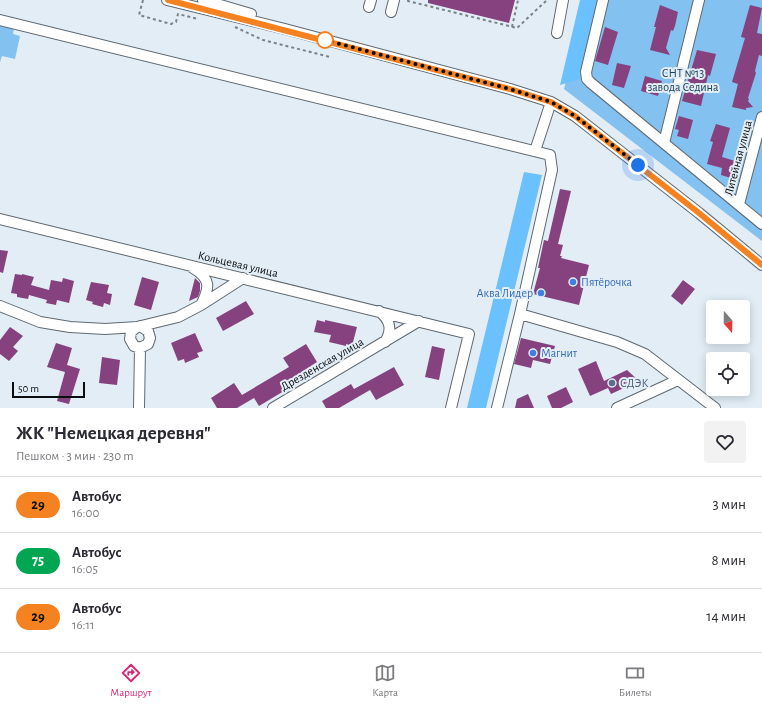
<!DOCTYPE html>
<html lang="ru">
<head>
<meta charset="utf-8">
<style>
	body { margin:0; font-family:"Alegreya Sans",sans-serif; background:#f2f2f3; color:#2b2b33; height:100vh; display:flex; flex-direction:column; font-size:15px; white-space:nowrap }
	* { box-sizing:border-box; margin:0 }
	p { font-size:13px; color:#7c7c81 }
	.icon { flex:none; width:22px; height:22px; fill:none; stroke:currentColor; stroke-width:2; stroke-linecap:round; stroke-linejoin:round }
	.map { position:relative; height:408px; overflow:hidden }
	.sheet { display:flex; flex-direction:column; background:#fff; flex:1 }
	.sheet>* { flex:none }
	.badge { padding:0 8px; border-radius:13px; font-size:14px; line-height:26px }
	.needle { width:26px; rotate:160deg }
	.fabs { position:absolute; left:706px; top:300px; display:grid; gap:8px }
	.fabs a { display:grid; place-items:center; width:44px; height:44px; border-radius:4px; background:#fff; box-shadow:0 2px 10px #0003; font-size:20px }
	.scale { position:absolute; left:12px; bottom:10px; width:73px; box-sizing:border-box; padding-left:4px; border:2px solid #0a0e11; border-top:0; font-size:11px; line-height:14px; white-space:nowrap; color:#0a0e11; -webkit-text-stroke:3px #e2edf6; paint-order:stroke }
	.you { position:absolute; width:20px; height:20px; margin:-10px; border:3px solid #fff; border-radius:50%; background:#1a73e8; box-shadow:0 0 0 6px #1a73e833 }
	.map>.badge { position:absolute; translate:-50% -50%; box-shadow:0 0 0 2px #fff }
	.round { display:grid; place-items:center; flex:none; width:42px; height:42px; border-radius:4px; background:#f2f2f3 }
	.overview { display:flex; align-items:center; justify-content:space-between; height:68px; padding:0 16px }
	h1 { font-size:19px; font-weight:700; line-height:30px }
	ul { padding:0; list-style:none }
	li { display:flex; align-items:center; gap:12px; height:56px; padding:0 16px; border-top:1px solid #e1e1e2 }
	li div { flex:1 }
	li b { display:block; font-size:15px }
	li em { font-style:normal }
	li .badge { min-width:44px; font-weight:700; text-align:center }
	.tabs { display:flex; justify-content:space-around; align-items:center; height:56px; border-top:1px solid #e1e1e2; background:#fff; font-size:11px; color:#7c7c81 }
	.tabs a { display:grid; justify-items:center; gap:2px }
	.tabs .selected { color:#db2777 }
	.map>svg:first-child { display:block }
	.green { fill:#82c1f0 }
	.forest { fill:#6bc0fe }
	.building { fill:#85427e }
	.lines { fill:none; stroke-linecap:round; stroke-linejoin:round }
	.minor-casing { stroke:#606971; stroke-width:12 }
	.path { stroke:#7a8188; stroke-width:2; stroke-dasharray:3 3; stroke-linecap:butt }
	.minor { stroke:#fff; stroke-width:10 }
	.line-casing { stroke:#fff; stroke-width:9 }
	.line { stroke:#f58220; stroke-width:6 }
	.walk { stroke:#0a0e11; stroke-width:4; stroke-dasharray:0 7.2 }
	.stop-dot { fill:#fff; stroke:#f58220; stroke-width:2 }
	.shop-dot { fill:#3f7fe0; stroke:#e2edf6; stroke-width:1.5 }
	.service-dot { fill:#5c6f8a; stroke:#e2edf6; stroke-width:1.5 }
	.labels { text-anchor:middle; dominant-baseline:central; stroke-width:4; stroke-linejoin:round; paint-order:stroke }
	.park-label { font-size:12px; fill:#1f425c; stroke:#e2edf6 }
	.street-label { font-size:12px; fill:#0a0e11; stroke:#e2edf6 }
	.shop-label { font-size:12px; fill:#366cbe; stroke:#e2edf6; text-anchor:start }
	.service-label { font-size:12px; fill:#4e5e75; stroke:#e2edf6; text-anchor:start }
</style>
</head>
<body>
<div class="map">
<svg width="762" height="408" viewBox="0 0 762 408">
	<rect width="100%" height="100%" fill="#e2edf6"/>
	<!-- green -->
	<path class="green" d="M 586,0 L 762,0 L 762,241 L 564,89 Z
		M 0,23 L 14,28 L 13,34 L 20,36 L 15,59 L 2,56 L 0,62 Z"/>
	<!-- forest -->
	<path class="forest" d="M 580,0 L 599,0 L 580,79 L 560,85 Z
		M 524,172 L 542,175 L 486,408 L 467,408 Z"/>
	<!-- building -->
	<path class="building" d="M 428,0 L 515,0 L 509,23 L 428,3 Z
		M 660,5 L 678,12 L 675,26 L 673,31 L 671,30 L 666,48 L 670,55 L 650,50 L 656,27 L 654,27 Z
		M 750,5 L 762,8 L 757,33 L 762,34 L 762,56 L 759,55 L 755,71 L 756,73 L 748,98 L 749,99 L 748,101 L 753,107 L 746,108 L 746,110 L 732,107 L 738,84 L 732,82 L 745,38 L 741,37 Z
		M 605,27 L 618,32 L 608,65 L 595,61 Z
		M 697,50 L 716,54 L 710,76 L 708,75 L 701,106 L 682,101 Z
		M 617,63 L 631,66 L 624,88 L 612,85 Z
		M 645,76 L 662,81 L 658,96 L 641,91 Z
		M 679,116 L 693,120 L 688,139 L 677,136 L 679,130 L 675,129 Z
		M 716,124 L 730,128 L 722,157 L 735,161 L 731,178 L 721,175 L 722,168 L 707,164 L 713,142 L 710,141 Z
		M 560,189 L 571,191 L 558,244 L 563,245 L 560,256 L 562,256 L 561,258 L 589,265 L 579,305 L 533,294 L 540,268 L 538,268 L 544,240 L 548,241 Z
		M 0,250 L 8,251 L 3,273 L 0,272 Z
		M 15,274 L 22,275 L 22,274 L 34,277 L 31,285 L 49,290 L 51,280 L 62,282 L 63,278 L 74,281 L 69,303 L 57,300 L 56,305 L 46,303 L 47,300 L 29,295 L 28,299 L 17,297 L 17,294 L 11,293 Z
		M 142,277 L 159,282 L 151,310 L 134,305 Z
		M 195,278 L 200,283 L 200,291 L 198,297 L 189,301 Z
		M 683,280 L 695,289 L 682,305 L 671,296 Z
		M 91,282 L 109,285 L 107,293 L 112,294 L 110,305 L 104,303 L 103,307 L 92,304 L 93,302 L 86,300 Z
		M 246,301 L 254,314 L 223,331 L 216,318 Z
		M 317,320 L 325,322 L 325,320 L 357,327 L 352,346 L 346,344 L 346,346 L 329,342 L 331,335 L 314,332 Z
		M 10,327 L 23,336 L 13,347 L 18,351 L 9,361 L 0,354 L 0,340 Z
		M 195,333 L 203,351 L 197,353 L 199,357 L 185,363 L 184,359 L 178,361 L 171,343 Z
		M 521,338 L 555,346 L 550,364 L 533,360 L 531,368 L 514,364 Z
		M 56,343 L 72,348 L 67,365 L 80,369 L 69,404 L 57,401 L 65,372 L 47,367 Z
		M 306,344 L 317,362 L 286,382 L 289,388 L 259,406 L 254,398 L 237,408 L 217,408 L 211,398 L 234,383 L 242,395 L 289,367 L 283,358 Z
		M 432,346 L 445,349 L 439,380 L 425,377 Z
		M 102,357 L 120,360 L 117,385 L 99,383 Z
		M 596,361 L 604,381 L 627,370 L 639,381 L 611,394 L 608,388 L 590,396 L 578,369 Z
		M 394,367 L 404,385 L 376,400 L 370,390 L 339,408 L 326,408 L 322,401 L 351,384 L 354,389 Z
		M 566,387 L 573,402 L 561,408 L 552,408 L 547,396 Z
		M 528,394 L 534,408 L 515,408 L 517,399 Z"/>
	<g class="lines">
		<!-- minor casing -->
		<g class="minor-casing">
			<path id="minor" d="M 167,0 L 285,29 L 510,89 L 551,102 L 575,116 L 699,213 L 762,265
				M 203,0 L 251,14
				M 603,0 L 586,72 L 587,79 L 591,83 L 762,224
				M 369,7 L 371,0
				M 391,12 L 394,0
				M 0,20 L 550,155 L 552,170 L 520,314 L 497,408
				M 557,33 L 563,0
				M 664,143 L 699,0
				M 535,151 L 551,102
				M 739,204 L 762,117
				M 0,219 L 469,334 L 451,408
				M 193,268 C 211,279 210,287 201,305
				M 0,306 L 40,322 L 70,327 L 105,329 L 137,327 L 178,317 L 201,305 L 243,278
				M 379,311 C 390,320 393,329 385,342
				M 520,314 L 617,342 L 645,354 L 715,408
				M 137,327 L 131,332 L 130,339 L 134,346 L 140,348 L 148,344 L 150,338 L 148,331 L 140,326
				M 139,408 L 140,348
				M 273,408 L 419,321
				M 617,408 L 678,380"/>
		</g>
		<!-- path -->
		<path class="path" d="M 143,0 L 139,15 L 171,24 L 176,22 L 178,14 L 198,19
			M 408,0 L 408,1 L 517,28 L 547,0
			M 235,27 L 263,40 L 330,57
			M 512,27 L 518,0"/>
		<!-- minor -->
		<use href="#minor" class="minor"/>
	</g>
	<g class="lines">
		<!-- line casing -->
		<g class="line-casing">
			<path id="line" d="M 168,0 L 510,89 L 551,102 L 575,116 L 699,213 L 762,265"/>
		</g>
		<!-- line -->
		<use href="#line" class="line"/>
		<!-- walk -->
		<path class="walk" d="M 325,40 L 510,89 L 551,102 L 575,116 L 638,165"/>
	</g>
	<!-- markers -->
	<circle class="stop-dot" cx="325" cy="40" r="8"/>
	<g class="shop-dot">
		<circle cx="573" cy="282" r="4"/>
		<circle cx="541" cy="293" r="4"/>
		<circle cx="533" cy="353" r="4"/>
	</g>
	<circle class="service-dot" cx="612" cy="383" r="4"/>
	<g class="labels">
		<!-- park labels -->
		<g class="park-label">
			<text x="683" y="73">СНТ №13<tspan x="683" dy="14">завода Седина</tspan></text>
		</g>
		<!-- street labels -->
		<g class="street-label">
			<text transform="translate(738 158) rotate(-75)">Литейная улица</text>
			<text transform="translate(238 264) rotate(13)">Кольцевая улица</text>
			<text transform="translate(322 364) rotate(-30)">Дрезденская улица</text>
		</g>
		<!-- shop labels -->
		<g class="shop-label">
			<text x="581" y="282">Пятёрочка</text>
			<text x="533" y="293" text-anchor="end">Аква Лидер</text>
			<text x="541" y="353">Магнит</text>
		</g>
		<!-- service labels -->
		<g class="service-label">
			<text x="620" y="383">СДЭК</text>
		</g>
	</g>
</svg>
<div class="fabs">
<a><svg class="needle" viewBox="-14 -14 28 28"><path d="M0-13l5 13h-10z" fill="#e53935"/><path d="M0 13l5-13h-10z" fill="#7c7c81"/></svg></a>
<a><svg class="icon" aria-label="locate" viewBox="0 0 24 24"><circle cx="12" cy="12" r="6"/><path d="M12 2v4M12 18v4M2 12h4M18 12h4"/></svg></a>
</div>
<div class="scale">50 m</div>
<div class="you" style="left:638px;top:165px"></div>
</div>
<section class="sheet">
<div class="overview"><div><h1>ЖК &quot;Немецкая деревня&quot;</h1><p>Пешком · 3 мин · 230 m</p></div><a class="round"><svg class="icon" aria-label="heart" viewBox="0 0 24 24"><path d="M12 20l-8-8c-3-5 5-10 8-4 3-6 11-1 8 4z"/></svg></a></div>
<ul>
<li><span class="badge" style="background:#f58220;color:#111">29</span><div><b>Автобус</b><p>16:00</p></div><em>3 мин</em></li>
<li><span class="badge" style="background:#00a651;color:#fff">75</span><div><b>Автобус</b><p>16:05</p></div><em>8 мин</em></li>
<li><span class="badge" style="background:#f58220;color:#111">29</span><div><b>Автобус</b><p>16:11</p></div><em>14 мин</em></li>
</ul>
</section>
<nav class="tabs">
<a class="selected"><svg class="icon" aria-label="directions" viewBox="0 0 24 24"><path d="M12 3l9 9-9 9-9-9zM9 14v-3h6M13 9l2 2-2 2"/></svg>Маршрут</a>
<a><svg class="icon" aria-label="map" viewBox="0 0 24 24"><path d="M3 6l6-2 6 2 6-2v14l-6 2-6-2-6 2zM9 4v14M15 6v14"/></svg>Карта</a>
<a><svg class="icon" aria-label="tickets" viewBox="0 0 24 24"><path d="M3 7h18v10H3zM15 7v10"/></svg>Билеты</a>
</nav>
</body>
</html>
